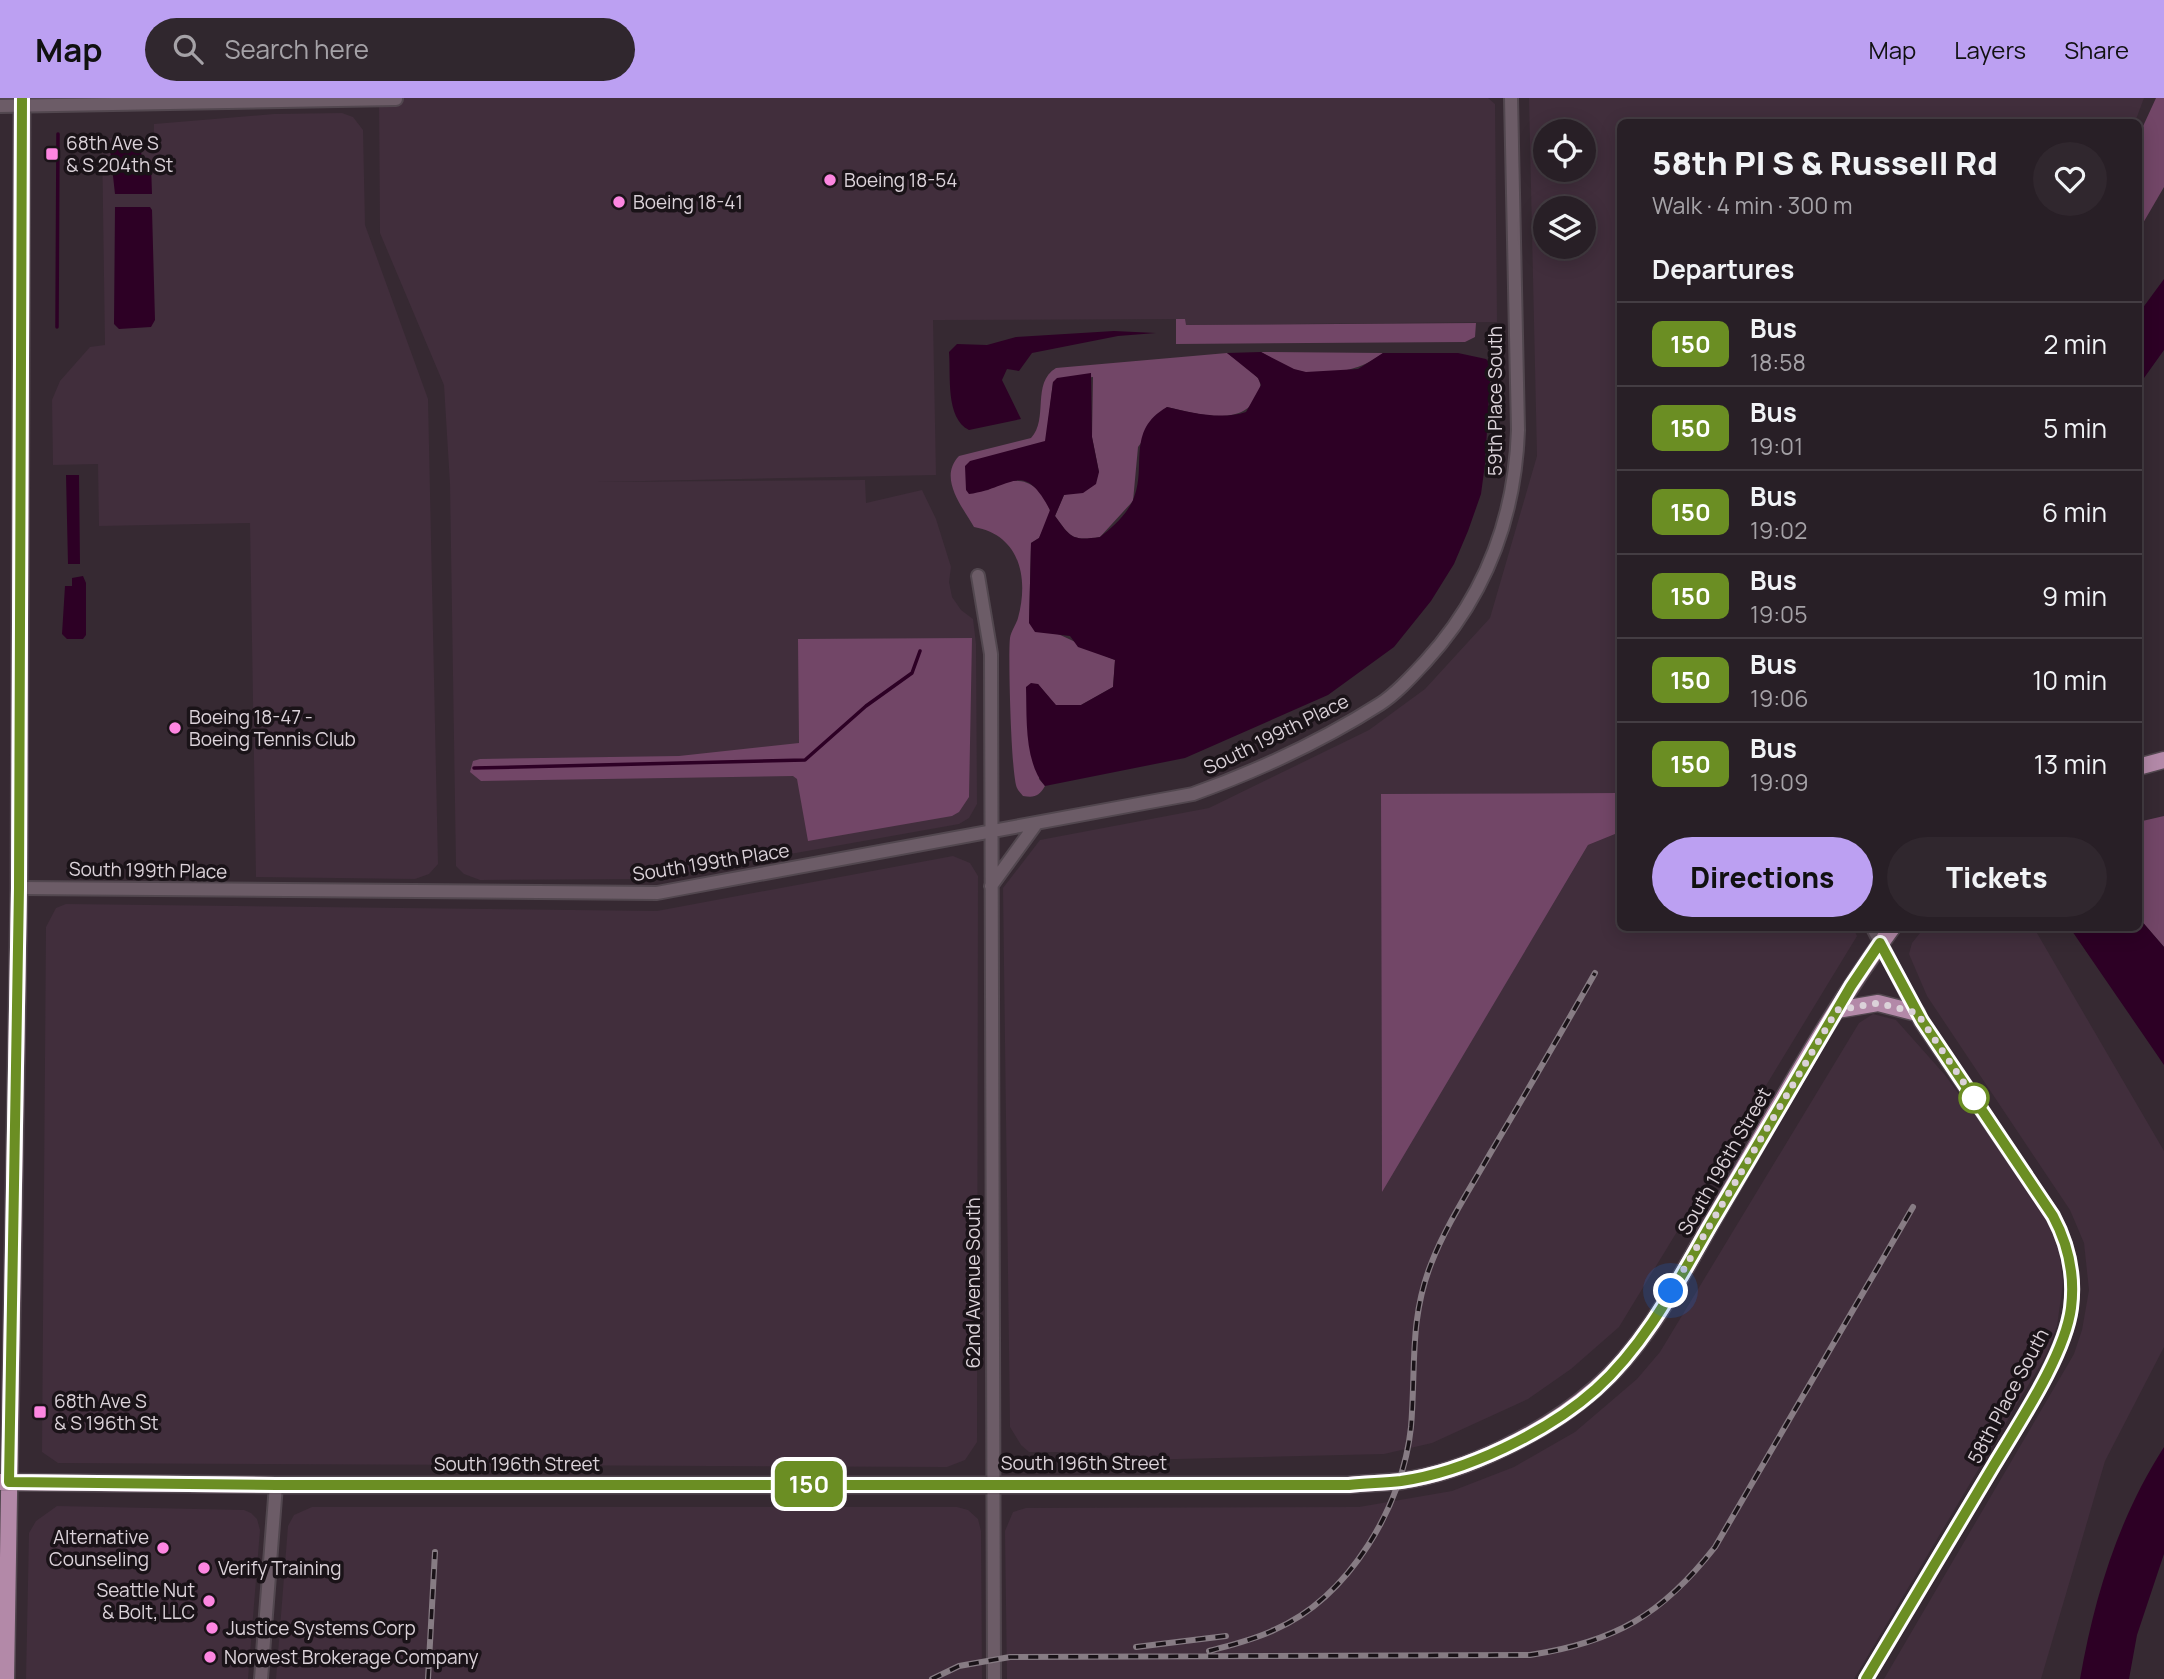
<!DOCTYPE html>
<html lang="en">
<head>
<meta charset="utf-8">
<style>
	body { margin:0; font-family:Manrope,sans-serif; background:#30272e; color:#f1f3f6; height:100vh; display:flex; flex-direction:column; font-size:26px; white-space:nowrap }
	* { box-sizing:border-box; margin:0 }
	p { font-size:23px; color:#a5a2a7 }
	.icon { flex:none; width:38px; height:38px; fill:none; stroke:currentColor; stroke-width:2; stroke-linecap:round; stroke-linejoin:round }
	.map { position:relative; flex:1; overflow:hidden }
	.side { position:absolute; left:1617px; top:21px; width:525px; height:812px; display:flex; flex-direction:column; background:#281f26; border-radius:10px; box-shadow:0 4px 18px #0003,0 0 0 2px #443d43 }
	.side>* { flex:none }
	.badge { padding:0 14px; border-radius:10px; font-size:24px; line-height:46px }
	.buttons { position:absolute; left:1533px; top:21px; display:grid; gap:14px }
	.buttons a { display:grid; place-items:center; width:63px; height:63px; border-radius:50%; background:#281f26; box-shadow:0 4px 18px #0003,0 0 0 2px #443d43; font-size:35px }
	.you { position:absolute; width:35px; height:35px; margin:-18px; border:5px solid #fff; border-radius:50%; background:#1a73e8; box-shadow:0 0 0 10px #1a73e833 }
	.map>.badge { position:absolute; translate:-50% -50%; box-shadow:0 0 0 4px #fff }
	h2 { padding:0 35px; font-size:26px; line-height:63px }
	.round { display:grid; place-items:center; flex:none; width:74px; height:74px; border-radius:37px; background:#30272e }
	.headline { display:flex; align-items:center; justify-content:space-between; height:119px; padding:0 35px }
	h1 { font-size:33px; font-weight:800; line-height:52px }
	.cta { display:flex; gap:14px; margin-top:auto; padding:14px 35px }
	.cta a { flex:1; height:80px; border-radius:42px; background:#bca0f2; color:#111; font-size:28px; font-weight:800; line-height:80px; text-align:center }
	.cta a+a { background:#30272e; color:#f1f3f6 }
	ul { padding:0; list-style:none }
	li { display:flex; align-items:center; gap:21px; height:84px; padding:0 35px; border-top:2px solid #443d43 }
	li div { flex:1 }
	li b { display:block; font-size:26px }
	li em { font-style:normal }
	li .badge { min-width:77px; font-weight:700; text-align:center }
	header { display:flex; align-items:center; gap:42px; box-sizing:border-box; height:98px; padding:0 35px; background:#bca0f2; color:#111 }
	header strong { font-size:33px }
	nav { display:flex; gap:38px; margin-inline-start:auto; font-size:24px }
	.search { width:490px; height:63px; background:#30272e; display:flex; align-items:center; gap:18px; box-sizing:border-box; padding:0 24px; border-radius:38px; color:#a5a2a7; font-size:26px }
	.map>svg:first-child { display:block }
	.built { fill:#412e3c; fill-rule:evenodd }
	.green { fill:#724667 }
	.water { fill:#2d0025 }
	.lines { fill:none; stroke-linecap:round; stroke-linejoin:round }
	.stream { stroke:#2d0025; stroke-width:3.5 }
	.minor-casing { stroke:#52474f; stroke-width:16 }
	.major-casing { stroke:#52474f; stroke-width:19 }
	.minor { stroke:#6c5c67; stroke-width:12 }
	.major { stroke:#b389a8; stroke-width:16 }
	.rail-casing { stroke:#877c84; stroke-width:6 }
	.rail { stroke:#1a1318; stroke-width:3.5; stroke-dasharray:10; stroke-linecap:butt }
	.line-casing { stroke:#fff; stroke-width:16 }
	.line { stroke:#6b8e23; stroke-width:10 }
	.walk { stroke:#dbd2d9; stroke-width:7; stroke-dasharray:0 12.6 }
	.poi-dot { fill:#fd86e1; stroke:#1a1318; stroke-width:2.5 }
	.stop-dot { fill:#fff; stroke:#6b8e23; stroke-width:3.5 }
	.labels { text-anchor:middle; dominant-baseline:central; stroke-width:7; stroke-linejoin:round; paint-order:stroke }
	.poi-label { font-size:19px; fill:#dbd2d9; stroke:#1a1318; text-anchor:start }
	.street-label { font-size:19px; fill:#dbd2d9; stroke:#1a1318 }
</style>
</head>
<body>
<header>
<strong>Map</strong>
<div class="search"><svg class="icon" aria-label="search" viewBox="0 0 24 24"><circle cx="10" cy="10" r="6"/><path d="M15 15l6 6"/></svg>Search here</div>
<nav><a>Map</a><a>Layers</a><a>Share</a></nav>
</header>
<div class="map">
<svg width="2164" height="1581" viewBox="0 0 2164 1581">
	<rect width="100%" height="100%" fill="#362932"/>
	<!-- built -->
	<path class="built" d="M 379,0 L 1488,0 L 1495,6 L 1497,224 L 1185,227 L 1185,221 L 933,222 L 936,377 L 595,384 L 865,382 L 866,405 L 922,392 L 936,421 L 951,469 L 949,484 L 952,499 L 961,512 L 973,521 L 976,546 L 977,706 L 969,720 L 959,726 L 649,781 L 480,782 L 464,776 L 456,768 L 450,386 L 444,287 L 380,135 Z
		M 1529,0 L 2144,0 L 2135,24 L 1620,24 L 1620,695 L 1381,697 L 1382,1092 L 1588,747 L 1620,734 L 1620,830 L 1853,830 L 1857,838 L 1619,1229 L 1571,1271 L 1528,1301 L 1432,1345 L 1384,1356 L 1136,1362 L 1087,1354 L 1029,1354 L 1021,1347 L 1010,1329 L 1003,790 L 1040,742 L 1209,710 L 1369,632 L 1425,591 L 1490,520 L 1537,358 ZM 1545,33 L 1584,33 L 1584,72 L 1545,72 ZM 1545,110 L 1584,110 L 1584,149 L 1545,149 Z
		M 342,15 L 353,19 L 363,32 L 365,127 L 428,301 L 438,766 L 429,776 L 415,781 L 256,779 L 250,425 L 99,428 L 98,366 L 53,367 L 52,302 L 60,283 L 90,249 L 105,247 L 102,40 L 154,40 L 154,26 L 274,16 Z
		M 953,758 L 970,765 L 978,778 L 977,1344 L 965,1362 L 947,1369 L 58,1365 L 42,1354 L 46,829 L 56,810 L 66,806 L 657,813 Z
		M 1924,830 L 2034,830 L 2164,1053 L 2164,1249 L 2105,1363 L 2041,1581 L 1884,1581 L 2074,1256 L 2082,1232 L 2089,1192 L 2084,1145 L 2070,1112 L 1927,898 L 1909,856 L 1912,845 Z
		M 1873,916 L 1896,922 L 1945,977 L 2042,1110 L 2059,1151 L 2063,1185 L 2057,1228 L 2045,1259 L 1854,1581 L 1007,1581 L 1005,1433 L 1013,1414 L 1026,1410 L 1359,1409 L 1452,1393 L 1514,1369 L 1575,1334 L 1637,1281 L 1660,1254 L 1859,925 Z
		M 57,1408 L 244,1412 L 251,1415 L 257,1421 L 260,1432 L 248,1581 L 26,1581 L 29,1435 L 36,1423 Z
		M 312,1409 L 957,1409 L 968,1412 L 978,1421 L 981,1433 L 982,1581 L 276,1581 L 288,1428 L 294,1417 Z"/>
	<!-- green -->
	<path class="green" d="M 2156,0 L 2164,0 L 2164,89 L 2139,132 L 2139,37 Z
		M 1176,221 L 1185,221 L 1186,227 L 1476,225 L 1475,239 L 1465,244 L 1176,246 Z
		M 1261,254 L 1383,255 C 1362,273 1322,280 1295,272 C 1283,268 1272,260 1261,254 Z
		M 1227,255 C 1237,262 1249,270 1257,279 C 1262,285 1261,292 1257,299 C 1241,330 1194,315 1167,309 L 1138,349 L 1133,403 L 1100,439 C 1072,443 1071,440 1055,418 L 1064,397 L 1074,393 L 1099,374 L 1092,339 L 1093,279 L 1053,284 L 1046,343 L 986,393 C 1015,374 1041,381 1051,416 L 1039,440 L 1031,445 L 1029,525 C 1062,536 1084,549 1115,562 L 1113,589 L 1081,607 L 1055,607 L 1038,586 L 1039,681 L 1045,688 C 1039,698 1035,700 1023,698 C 1021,695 1018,693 1017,690 C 1011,678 1008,556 1010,540 C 1011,533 1016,527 1018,520 C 1029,480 1020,437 974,429 C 962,408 938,380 959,358 L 1031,340 C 1049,321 1031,285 1056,270 Z
		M 972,540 L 969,699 L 959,714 L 952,718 L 808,743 L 797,681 L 793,678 L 481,683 L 470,674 L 473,663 L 480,661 L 679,658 L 799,645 L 798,541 Z
		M 1620,695 L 1620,734 L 1588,747 L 1382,1094 L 1381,696 Z
		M 2164,718 L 2164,849 L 2139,820 L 2139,768 L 2142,765 L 2139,757 L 2138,724 Z"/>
	<!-- water -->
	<path class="water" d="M 110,51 L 141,52 L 142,64 L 151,66 L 152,96 L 115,96 Z
		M 115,109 L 150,109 L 152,112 L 155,222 L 151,229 L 119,231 L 114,226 Z
		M 2164,181 L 2164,252 L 2139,287 L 2139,215 Z
		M 1114,233 L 1156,235 L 1118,238 L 1032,255 L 1019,273 L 1007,271 L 1002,282 L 1021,321 L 969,332 C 945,320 951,277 949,254 L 957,246 L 987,247 L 1016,239 Z
		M 1261,254 L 1294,271 L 1306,274 L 1358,271 L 1383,255 L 1458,255 L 1486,261 L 1491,266 L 1485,366 L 1481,396 L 1468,433 L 1454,466 L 1431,503 L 1394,549 L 1328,597 L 1185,660 L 1045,688 C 1024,664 1027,620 1026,589 L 1031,585 L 1038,586 L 1056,607 L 1081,607 L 1113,589 L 1115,562 L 1078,549 L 1070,538 L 1035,534 L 1029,525 L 1031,445 L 1039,440 L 1050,412 C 1023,361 1012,390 969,396 L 966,392 L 965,368 L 970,363 L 1045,343 L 1053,284 L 1057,280 L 1091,275 L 1092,339 L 1099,374 L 1096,386 L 1083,395 L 1064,397 L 1055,418 C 1071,440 1072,443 1100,439 C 1112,430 1127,416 1133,402 C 1148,369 1125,333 1167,309 C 1192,315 1221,322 1246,314 L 1261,287 L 1258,280 L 1227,255 Z
		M 66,377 L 79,377 L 80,466 L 68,466 Z
		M 83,478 L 86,485 L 86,537 L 83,541 L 67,541 L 62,536 L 65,488 L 72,488 L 72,480 Z
		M 2139,820 L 2164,849 L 2164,967 L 2070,830 L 2138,830 Z
		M 2164,1349 L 2164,1456 L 2137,1537 L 2129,1581 L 2080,1581 C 2095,1497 2118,1421 2164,1349 Z"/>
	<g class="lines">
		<!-- stream -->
		<path class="stream" d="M 57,229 L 58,36
			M 474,670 L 805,662 L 866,608 L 912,575 L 920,553"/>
		<!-- minor casing -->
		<g class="minor-casing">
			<path id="minor" d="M 0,8 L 396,1
				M 978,478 L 991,556 L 994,1581
				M 991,788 L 1036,726
				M 19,790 L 657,795 L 1193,696 C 1257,673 1322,643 1380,606 C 1397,595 1412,578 1426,563 C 1486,497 1515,421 1518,332 L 1511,0
				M 261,1581 L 276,1387
				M 1866,1581 C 1909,1510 1951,1438 1994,1367 C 2019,1325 2064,1257 2071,1210 C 2075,1178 2068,1146 2053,1118 L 1921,924 L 1873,830"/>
		</g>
		<!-- major casing -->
		<g class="major-casing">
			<path id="major" d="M 2138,669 L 2164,662
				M 1837,912 L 1878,905 L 1917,915
				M 0,1384 L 276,1387 L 1348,1387 C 1366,1385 1384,1385 1401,1383 C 1466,1374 1546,1334 1595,1291 C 1645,1248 1678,1184 1710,1127 C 1769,1028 1823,923 1892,830
				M 6,1581 L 19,790 L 22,0"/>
		</g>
		<!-- minor -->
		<use href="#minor" class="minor"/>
		<!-- major -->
		<use href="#major" class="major"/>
		<!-- rail casing -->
		<g class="rail-casing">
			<path id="rail" d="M 1136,1549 L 1226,1538
				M 1209,1553 C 1231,1547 1253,1542 1274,1532 C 1350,1499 1403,1407 1411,1329 C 1416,1271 1409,1222 1431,1166 C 1446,1127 1470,1091 1491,1054 C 1526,995 1561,935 1595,875
				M 428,1581 L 435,1454
				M 932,1581 L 959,1568 L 1010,1559 L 1530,1557 C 1615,1544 1662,1517 1715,1449 L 1913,1109"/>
		</g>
		<!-- rail -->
		<use href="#rail" class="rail"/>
	</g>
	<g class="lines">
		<!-- line casing -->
		<g class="line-casing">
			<path id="line" d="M 22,0 L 19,790 L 9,1384 L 276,1387 L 1349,1387 C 1366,1385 1384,1385 1401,1383 C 1465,1374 1548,1334 1596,1291 C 1646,1246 1678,1183 1711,1126 C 1758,1047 1804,968 1851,888 L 1880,845 L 1922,923 L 2053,1118 C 2068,1146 2075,1178 2071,1210 C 2065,1257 2019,1325 1994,1367 C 1951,1438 1909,1510 1866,1581"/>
		</g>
		<!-- line -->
		<use href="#line" class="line"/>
		<!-- walk -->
		<path class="walk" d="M 1671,1193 L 1837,912 L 1878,905 L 1917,915 L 1974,1000"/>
	</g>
	<!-- markers -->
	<g class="poi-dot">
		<rect x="45" y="49" width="14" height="14" rx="3.5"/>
		<circle cx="830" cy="82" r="7"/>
		<circle cx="619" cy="104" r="7"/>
		<circle cx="175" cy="630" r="7"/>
		<rect x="33" y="1307" width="14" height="14" rx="3.5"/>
		<circle cx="163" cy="1450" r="7"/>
		<circle cx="204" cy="1470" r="7"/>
		<circle cx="209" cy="1503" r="7"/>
		<circle cx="212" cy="1530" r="7"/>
		<circle cx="210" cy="1559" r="7"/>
	</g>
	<circle class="stop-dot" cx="1974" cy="1000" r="14"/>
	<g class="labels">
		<!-- poi labels -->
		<g class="poi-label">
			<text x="66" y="45">68th Ave S<tspan x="66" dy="22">&amp; S 204th St</tspan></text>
			<text x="844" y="82">Boeing 18-54</text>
			<text x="633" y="104">Boeing 18-41</text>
			<text x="189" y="619">Boeing 18-47 -<tspan x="189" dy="22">Boeing Tennis Club</tspan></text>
			<text x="54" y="1303">68th Ave S<tspan x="54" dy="22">&amp; S 196th St</tspan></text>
			<text x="149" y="1439" text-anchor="end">Alternative<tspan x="149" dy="22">Counseling</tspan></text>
			<text x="218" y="1470">Verify Training</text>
			<text x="195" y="1492" text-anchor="end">Seattle Nut<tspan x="195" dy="22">&amp; Bolt, LLC</tspan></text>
			<text x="226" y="1530">Justice Systems Corp</text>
			<text x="224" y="1559">Norwest Brokerage Company</text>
		</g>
		<!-- street labels -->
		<g class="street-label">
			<text transform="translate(1495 303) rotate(-90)">59th Place South</text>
			<text transform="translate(1276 636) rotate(-26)">South 199th Place</text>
			<text transform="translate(711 764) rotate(-9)">South 199th Place</text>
			<text transform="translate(148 772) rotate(1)">South 199th Place</text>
			<text transform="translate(1724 1063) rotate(-60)">South 196th Street</text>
			<text transform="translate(973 1185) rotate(-90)">62nd Avenue South</text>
			<text transform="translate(2008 1298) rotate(-62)">58th Place South</text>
			<text x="1084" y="1365">South 196th Street</text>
			<text x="517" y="1366">South 196th Street</text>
		</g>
	</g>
</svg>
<div class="buttons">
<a><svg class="icon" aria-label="locate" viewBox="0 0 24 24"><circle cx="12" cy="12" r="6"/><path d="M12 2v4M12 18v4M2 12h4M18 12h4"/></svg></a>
<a><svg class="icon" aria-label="layers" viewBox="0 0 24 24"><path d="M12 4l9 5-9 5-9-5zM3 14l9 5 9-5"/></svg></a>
</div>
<div class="you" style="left:1671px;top:1193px"></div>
<b class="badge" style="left:809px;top:1386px;background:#6b8e23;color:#fff">150</b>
<section class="side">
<div class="headline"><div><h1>58th Pl S &amp; Russell Rd</h1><p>Walk · 4 min · 300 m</p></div><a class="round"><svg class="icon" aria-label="heart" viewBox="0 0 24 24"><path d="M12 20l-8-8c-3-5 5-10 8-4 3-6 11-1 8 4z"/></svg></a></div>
<h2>Departures</h2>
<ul>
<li><span class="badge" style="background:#6b8e23;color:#fff">150</span><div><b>Bus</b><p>18:58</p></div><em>2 min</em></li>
<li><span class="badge" style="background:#6b8e23;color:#fff">150</span><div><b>Bus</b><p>19:01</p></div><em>5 min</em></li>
<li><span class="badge" style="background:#6b8e23;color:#fff">150</span><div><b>Bus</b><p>19:02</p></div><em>6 min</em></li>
<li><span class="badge" style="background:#6b8e23;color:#fff">150</span><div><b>Bus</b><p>19:05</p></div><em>9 min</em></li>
<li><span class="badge" style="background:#6b8e23;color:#fff">150</span><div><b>Bus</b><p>19:06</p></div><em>10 min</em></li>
<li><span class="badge" style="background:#6b8e23;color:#fff">150</span><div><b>Bus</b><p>19:09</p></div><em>13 min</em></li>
</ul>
<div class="cta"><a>Directions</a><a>Tickets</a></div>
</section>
</div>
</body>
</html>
